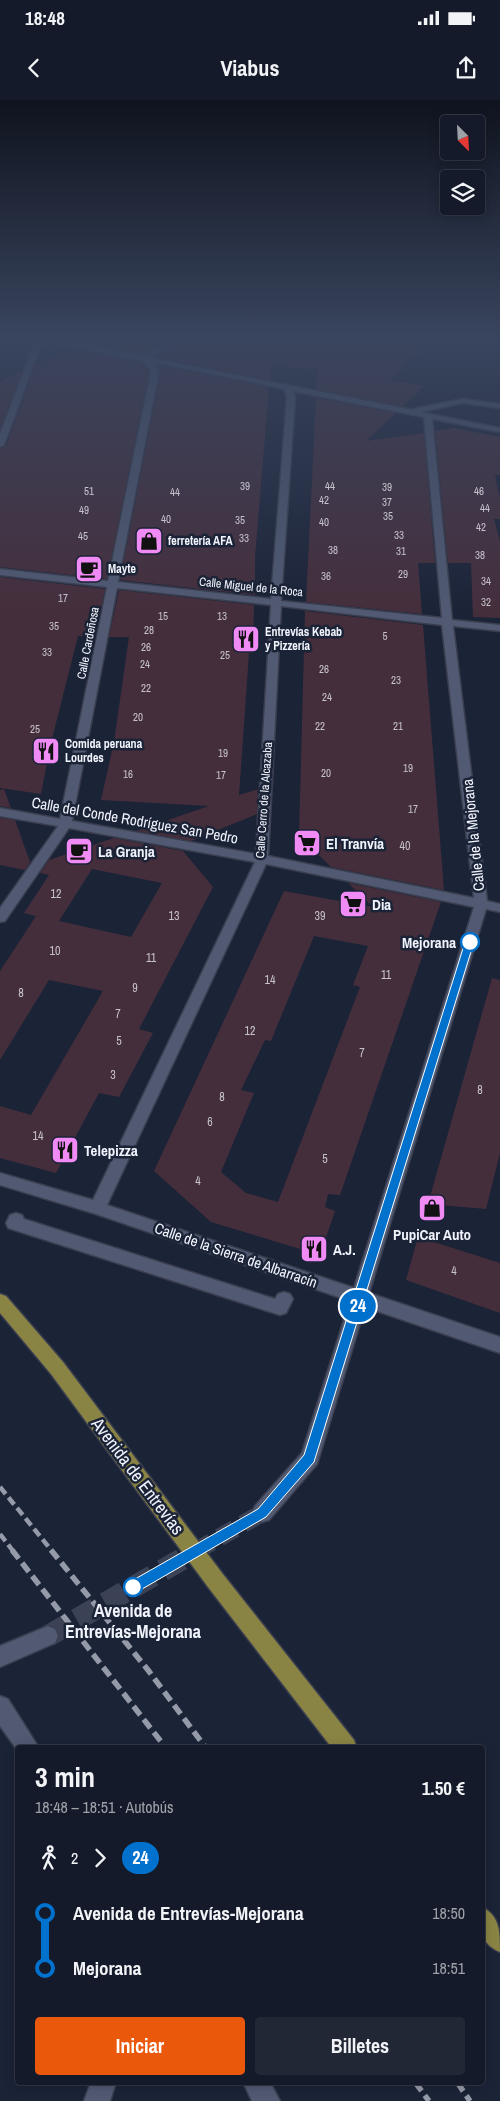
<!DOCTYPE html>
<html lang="es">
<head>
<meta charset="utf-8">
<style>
	body { margin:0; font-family:"Archivo Narrow",sans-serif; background:#212735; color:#f1f3f6; height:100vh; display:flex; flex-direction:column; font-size:19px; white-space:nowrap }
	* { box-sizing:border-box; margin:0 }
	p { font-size:16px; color:#9da1a8 }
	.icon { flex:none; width:28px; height:28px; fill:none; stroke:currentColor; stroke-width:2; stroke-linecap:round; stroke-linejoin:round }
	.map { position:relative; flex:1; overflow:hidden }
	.details { position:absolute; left:15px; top:1645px; width:470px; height:340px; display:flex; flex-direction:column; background:#141a29; border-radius:5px; box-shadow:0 2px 12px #0003,0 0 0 1px #333846 }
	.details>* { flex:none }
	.badge { padding:0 10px; border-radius:16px; font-size:18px; line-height:32px }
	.needle { width:32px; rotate:156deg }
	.buttons { position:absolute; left:440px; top:15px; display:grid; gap:10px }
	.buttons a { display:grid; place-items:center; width:45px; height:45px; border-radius:5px; background:#141a29; box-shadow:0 2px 12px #0003,0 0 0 1px #333846; font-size:25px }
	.map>.badge { position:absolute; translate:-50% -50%; box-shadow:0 0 0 2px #fff }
	.legs { display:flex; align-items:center; gap:8px; height:55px; padding:0 20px; font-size:16px }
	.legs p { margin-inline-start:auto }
	.summary { display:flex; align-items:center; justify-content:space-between; height:85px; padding:0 20px }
	h1 { font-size:28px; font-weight:800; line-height:38px }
	.cta { display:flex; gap:10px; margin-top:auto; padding:10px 20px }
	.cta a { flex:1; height:58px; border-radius:5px; background:#ea580c; color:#fff; font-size:20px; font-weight:800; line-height:58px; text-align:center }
	.cta a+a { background:#212735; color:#f1f3f6 }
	ul { padding:0 20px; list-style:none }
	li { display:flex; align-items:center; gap:18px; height:55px; font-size:19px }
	li i { display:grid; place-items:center; width:8px; height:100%; margin:0 6px; background:currentColor }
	li i::after { content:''; width:12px; height:12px; margin:-6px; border:4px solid; border-radius:50%; background:#141a29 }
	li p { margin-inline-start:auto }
	li:first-child i { background:linear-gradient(#0000 50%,currentColor 0) }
	li:last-child i { background:linear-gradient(currentColor 50%,#0000 0) }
	.status { display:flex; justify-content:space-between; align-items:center; height:35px; padding:0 25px; background:#141a29; direction:ltr }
	.status svg { height:14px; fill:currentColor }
	header { display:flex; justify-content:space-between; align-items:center; height:65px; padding:0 20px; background:#141a29; font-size:22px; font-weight:800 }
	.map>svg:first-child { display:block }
	.building { fill:#452e3c; fill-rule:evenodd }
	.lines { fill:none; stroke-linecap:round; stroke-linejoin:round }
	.minor-tunnel-far1 { stroke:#3b4255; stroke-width:18; stroke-dasharray:18 9; stroke-linecap:butt }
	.minor-tunnel { stroke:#3b4255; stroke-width:22; stroke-dasharray:22 11; stroke-linecap:butt }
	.minor-casing { stroke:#3a3e4f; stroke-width:3 }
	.major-casing { stroke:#3a3e4f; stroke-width:3 }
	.minor { fill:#515a72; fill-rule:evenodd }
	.major { fill:#8a8444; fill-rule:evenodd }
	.rail-far1 { stroke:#959aa8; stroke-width:4.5; stroke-dasharray:9 4.5; stroke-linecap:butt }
	.rail { stroke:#959aa8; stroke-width:5.5; stroke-dasharray:11 5.5; stroke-linecap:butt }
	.line-1 { fill:#0072ce; stroke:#fff }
	.stop-1-dot { fill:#fff; stroke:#0072ce; stroke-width:2.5 }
	.labels { text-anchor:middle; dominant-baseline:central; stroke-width:5; stroke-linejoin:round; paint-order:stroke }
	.far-number-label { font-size:11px; fill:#c6c2cd }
	.far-poi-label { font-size:12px; font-weight:bold; fill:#f1f4fd; stroke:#1b2337; text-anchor:start }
	.far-street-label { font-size:12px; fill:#f1f4fd; stroke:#1b2337 }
	.number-label { font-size:12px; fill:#c6c2cd }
	.street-label { font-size:15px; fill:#f1f4fd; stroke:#1b2337 }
	.poi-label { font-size:15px; font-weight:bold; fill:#f1f4fd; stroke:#1b2337; text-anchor:start }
	.stop-label { font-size:15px; font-weight:bold; fill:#f1f4fd; stroke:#1b2337; text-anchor:end }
	.near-street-label { font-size:18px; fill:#f1f4fd; stroke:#1b2337 }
	.near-stop-label { font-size:18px; font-weight:bold; fill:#f1f4fd; stroke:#1b2337 }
</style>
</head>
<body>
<div class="status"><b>18:48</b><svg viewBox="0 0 49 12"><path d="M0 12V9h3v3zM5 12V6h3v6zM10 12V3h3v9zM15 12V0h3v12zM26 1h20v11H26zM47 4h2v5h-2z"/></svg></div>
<header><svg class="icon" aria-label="back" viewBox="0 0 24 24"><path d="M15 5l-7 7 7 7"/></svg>Viabus<svg class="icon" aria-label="share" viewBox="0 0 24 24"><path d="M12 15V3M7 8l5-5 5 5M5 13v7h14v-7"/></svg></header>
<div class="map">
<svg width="500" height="2001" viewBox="0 0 500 2001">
	<rect width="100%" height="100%" fill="#1b2337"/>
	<!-- building -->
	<path class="building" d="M 97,234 L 173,234 L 144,254 L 85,243 Z
		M 187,234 L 319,234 L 344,241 L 350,238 L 345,234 L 437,234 L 390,280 L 424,286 L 403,306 L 316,289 L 317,269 L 271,266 L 270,280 L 156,257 Z
		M 76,249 L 141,263 L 149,272 L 107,479 L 0,467 L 0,349 L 6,346 L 36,265 L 61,253 L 68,254 Z
		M 157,265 L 269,288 L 255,457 L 255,495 L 120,480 L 161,271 Z
		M 22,271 L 0,329 L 0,281 Z
		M 316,298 L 396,313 L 366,341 L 424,333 L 435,463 L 418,463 L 422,514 L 306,502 Z
		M 454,328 L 500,337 L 500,375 L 495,375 L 500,399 L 500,419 L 494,419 L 500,441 L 500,518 L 473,517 L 471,463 L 448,463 L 435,331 Z
		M 0,477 L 105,489 L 95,537 L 78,536 L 50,647 L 41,694 L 0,688 Z
		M 119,490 L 254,505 L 253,553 L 249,553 L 239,695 L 258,689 L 257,714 L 191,741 L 136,731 L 209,706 L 101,700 L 114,642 L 129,537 L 109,537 Z
		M 305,511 L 423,525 L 444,790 L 331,767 L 299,736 Z
		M 4,689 L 11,708 L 0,706 L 0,690 Z
		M 0,718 L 15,720 L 30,762 L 25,770 L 0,765 Z
		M 114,738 L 183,751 L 213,787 L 139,929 L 153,933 L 119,997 L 99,993 L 56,1073 L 0,1058 L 0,1006 L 31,1015 L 103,891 L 49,880 L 0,960 L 0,871 L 36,816 L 43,818 L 24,813 L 49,775 L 40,773 L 49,760 ZM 92,769 L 162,783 L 131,837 L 59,821 Z
		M 348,783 L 441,802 L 340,1095 L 328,1094 L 325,1107 L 335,1111 L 320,1155 L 211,1122 L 154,1071 L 284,791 L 373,807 ZM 314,836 L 368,846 L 353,885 L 360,887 L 278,1102 L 246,1093 L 221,1072 L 254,993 L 241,990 L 265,940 L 271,941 Z
		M 492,878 L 500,880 L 500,1053 L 486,1109 L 428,1104 Z
		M 418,1137 L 500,1163 L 500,1213 L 406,1180 Z"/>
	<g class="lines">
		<!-- minor-tunnel-far1 -->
		<path class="minor-tunnel-far1" d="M 196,1451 L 262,1413"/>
		<!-- minor-tunnel -->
		<path class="minor-tunnel" d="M 48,1536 L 198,1450"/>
		<!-- minor casing -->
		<g class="minor-casing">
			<path id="minor" d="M 18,234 L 32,234 L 144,256 L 177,234 L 185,234 L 151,258 L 413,310 L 417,308 L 463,299 L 500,304 L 500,308 L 463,303 L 420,312 L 500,328 L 500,332 L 432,319 L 452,520 L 500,525 L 500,531 L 453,526 L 487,801 L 500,804 L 500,812 L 486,809 L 369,1193 L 500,1237 L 500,1253 L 365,1207 L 317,1364 L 269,1420 L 262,1422 L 255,1420 L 252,1413 L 255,1406 L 302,1353 L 350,1201 L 96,1114 L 0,1085 L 0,1073 L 93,1100 L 255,762 L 69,728 L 5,821 L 0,822 L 0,808 L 58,726 L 0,716 L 0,708 L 60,719 L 107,487 L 0,475 L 0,469 L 108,481 L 151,271 L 142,261 L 43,240 L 4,345 L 0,347 L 0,334 L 36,239 ZM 152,262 L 284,289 L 287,297 L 271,499 L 118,482 L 159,271 ZM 292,291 L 424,317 L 442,518 L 281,501 L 295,297 ZM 117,488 L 271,505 L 256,754 L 72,721 ZM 281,506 L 442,525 L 474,798 L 268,756 ZM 266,764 L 474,807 L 354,1188 L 107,1105 Z
				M 321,234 L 339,234 L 348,237 L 344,239 Z
				M 16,1113 L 22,1115 L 24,1119 L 275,1199 L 278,1194 L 284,1192 L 290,1194 L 293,1199 L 286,1213 L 280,1215 L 8,1128 L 6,1123 L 10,1115 Z
				M 48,1526 L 55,1529 L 58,1536 L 55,1543 L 0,1567 L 0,1546 Z
				M 0,1596 L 8,1599 L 39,1648 L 18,1648 L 18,1651 L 0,1626 Z
				M 91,1982 L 116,1982 L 110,2001 L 84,2001 Z
				M 243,1982 L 270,1982 L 280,2001 L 252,2001 Z"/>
		</g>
		<!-- major casing -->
		<g class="major-casing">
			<path id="major" d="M 0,1194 L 6,1196 L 63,1262 L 222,1473 L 354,1640 L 357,1648 L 332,1648 L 208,1487 L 51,1274 L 0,1213 Z
				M 482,1807 C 500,1816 500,1832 500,1852 C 478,1843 482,1827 482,1807 Z"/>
		</g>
		<!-- minor -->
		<use href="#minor" class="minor"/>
		<!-- major -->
		<use href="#major" class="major"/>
		<!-- rail-far1 -->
		<path class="rail-far1" d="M 0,1387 L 52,1451
			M 0,1434 L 13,1451"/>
		<!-- rail -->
		<path class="rail" d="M 12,1450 L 166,1648
			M 51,1450 L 148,1570 L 206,1648
			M 415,1982 L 429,2001
			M 457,1982 L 470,2001"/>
	</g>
	<!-- sky -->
	<linearGradient id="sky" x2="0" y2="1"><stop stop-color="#0f131e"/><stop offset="0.46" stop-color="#39455e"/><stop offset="1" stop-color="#39455e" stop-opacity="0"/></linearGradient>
	<rect width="500" height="514" fill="url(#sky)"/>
	<!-- line-1 -->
	<path class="line-1" d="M 470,839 L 474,842 L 314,1362 L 266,1417 L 137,1492 L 133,1494 L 128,1492 L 126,1487 L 128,1483 L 258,1409 L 304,1355 L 465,842 Z"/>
	<!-- icons -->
	<defs>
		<g id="shop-square" transform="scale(1.4375)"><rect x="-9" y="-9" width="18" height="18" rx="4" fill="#f08bf6" stroke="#1b2337"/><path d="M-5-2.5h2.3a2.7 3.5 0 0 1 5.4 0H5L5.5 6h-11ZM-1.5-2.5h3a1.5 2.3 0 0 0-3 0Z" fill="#111"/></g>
		<g id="cafe-square" transform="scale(1.4375)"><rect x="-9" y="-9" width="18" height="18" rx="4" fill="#f08bf6" stroke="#1b2337"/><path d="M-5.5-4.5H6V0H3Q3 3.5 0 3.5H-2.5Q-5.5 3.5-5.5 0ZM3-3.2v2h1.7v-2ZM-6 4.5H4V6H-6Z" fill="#111"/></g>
		<g id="restaurant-square" transform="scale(1.4375)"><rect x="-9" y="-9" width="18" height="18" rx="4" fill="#f08bf6" stroke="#1b2337"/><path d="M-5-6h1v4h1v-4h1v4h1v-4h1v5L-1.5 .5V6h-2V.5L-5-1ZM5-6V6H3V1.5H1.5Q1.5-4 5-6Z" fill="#111"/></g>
		<g id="supermarket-square" transform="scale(1.4375)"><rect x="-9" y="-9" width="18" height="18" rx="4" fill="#f08bf6" stroke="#1b2337"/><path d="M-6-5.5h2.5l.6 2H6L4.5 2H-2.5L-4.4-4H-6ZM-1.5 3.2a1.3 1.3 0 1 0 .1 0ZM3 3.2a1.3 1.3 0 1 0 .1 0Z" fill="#111"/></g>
	</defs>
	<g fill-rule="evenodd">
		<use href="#shop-square" x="149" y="441"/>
		<use href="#cafe-square" x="89" y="469"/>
		<use href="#restaurant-square" x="246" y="539"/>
		<use href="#restaurant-square" x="46" y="651"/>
		<use href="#supermarket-square" x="307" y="743"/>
		<use href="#cafe-square" x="79" y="751"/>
		<use href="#supermarket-square" x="353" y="804"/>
		<use href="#restaurant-square" x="65" y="1050"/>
		<use href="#shop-square" x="432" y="1108"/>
		<use href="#restaurant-square" x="314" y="1149"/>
	</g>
	<!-- markers -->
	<g class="stop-1-dot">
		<circle cx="470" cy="842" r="9"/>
		<circle cx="133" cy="1487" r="9"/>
	</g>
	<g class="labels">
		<!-- far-number labels -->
		<g class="far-number-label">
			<text x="245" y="386">39</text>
			<text x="330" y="386">44</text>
			<text x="387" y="387">39</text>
			<text x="89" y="391">51</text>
			<text x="479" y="391">46</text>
			<text x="175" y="392">44</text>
			<text x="324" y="400">42</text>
			<text x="387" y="402">37</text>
			<text x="485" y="408">44</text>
			<text x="84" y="410">49</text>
			<text x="388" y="416">35</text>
			<text x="166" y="419">40</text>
			<text x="240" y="420">35</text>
			<text x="324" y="422">40</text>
			<text x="481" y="427">42</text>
			<text x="399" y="435">33</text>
			<text x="83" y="436">45</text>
			<text x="244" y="438">33</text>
			<text x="333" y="450">38</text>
			<text x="401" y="451">31</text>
			<text x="480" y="455">38</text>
			<text x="403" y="474">29</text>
			<text x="326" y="476">36</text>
			<text x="486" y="481">34</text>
			<text x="63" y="498">17</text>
			<text x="486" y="502">32</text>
			<text x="163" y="516">15</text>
			<text x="222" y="516">13</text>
			<text x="54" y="526">35</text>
			<text x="149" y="530">28</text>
			<text x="385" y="536">5</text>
			<text x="146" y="547">26</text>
			<text x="47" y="552">33</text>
			<text x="225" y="555">25</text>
			<text x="145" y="564">24</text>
			<text x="324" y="569">26</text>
			<text x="396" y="580">23</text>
			<text x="146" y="588">22</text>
			<text x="327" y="597">24</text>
			<text x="138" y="617">20</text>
			<text x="320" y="626">22</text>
			<text x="398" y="626">21</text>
			<text x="35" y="629">25</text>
			<text x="223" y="653">19</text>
			<text x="408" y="668">19</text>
			<text x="326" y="673">20</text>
			<text x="128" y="674">16</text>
			<text x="221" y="675">17</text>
			<text x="413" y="709">17</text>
		</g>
		<!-- far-poi labels -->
		<g class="far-poi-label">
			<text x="168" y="441">ferretería AFA</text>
			<text x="108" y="469">Mayte</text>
			<text x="265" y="532">Entrevías Kebab<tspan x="265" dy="14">y Pizzería</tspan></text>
			<text x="65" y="644">Comida peruana<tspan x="65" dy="14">Lourdes</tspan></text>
		</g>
		<!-- far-street labels -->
		<g class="far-street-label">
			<text transform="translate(251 487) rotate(6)">Calle Miguel de la Roca</text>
			<text transform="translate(88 543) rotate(-79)">Calle Cardeñosa</text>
			<text transform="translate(264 700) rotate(-86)">Calle Cerro de la Alcazaba</text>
		</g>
		<!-- number labels -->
		<g class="number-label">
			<text x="405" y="746">40</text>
			<text x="56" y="794">12</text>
			<text x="174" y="816">13</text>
			<text x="320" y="816">39</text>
			<text x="55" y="851">10</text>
			<text x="151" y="858">11</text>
			<text x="386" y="875">11</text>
			<text x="270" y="880">14</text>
			<text x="135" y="888">9</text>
			<text x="21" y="893">8</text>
			<text x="118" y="914">7</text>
			<text x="250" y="931">12</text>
			<text x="119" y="941">5</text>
			<text x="362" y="953">7</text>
			<text x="113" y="975">3</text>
			<text x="480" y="990">8</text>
			<text x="222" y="997">8</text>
			<text x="210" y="1022">6</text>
			<text x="38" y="1036">14</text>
			<text x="325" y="1059">5</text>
			<text x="198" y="1081">4</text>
			<text x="454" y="1171">4</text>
		</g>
		<!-- street labels -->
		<g class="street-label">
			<text transform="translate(135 720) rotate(10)">Calle del Conde Rodríguez San Pedro</text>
			<text transform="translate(473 735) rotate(-96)">Calle de la Mejorana</text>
			<text transform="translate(236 1155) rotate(19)">Calle de la Sierra de Albarracín</text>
		</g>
		<!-- poi labels -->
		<g class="poi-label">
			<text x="326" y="743">El Tranvía</text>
			<text x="98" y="751">La Granja</text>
			<text x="372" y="804">Dia</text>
			<text x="84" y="1050">Telepizza</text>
			<text x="432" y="1134" text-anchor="middle">PupiCar Auto</text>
			<text x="333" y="1149">A.J.</text>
		</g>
		<!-- stop labels -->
		<g class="stop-label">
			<text x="456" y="842">Mejorana</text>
		</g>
		<!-- near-street labels -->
		<g class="near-street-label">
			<text transform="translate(138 1376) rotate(53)">Avenida de Entrevías</text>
		</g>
		<!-- near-stop labels -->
		<g class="near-stop-label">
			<text x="133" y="1510">Avenida de<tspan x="133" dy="21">Entrevías-Mejorana</tspan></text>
		</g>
	</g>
</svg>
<div class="buttons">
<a><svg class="needle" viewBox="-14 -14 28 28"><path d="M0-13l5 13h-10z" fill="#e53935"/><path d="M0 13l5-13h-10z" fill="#9da1a8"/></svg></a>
<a><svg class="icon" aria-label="layers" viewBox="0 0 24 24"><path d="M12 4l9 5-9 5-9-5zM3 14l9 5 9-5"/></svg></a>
</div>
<b class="badge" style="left:358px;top:1206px;background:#0072ce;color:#fff">24</b>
<section class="details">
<div class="summary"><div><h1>3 min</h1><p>18:48 – 18:51 · Autobús</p></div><b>1.50 €</b></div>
<div class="legs"><svg class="icon" aria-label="walk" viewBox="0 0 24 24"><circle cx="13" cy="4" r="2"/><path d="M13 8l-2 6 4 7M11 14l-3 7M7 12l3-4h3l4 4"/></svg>2<svg class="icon" aria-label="forward" viewBox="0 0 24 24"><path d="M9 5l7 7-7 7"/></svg><b class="badge" style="background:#0072ce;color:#fff">24</b></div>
<ul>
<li><i style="color:#0072ce"></i><b>Avenida de Entrevías-Mejorana</b><p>18:50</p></li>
<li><i style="color:#0072ce"></i><b>Mejorana</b><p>18:51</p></li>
</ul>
<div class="cta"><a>Iniciar</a><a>Billetes</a></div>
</section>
</div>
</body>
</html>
